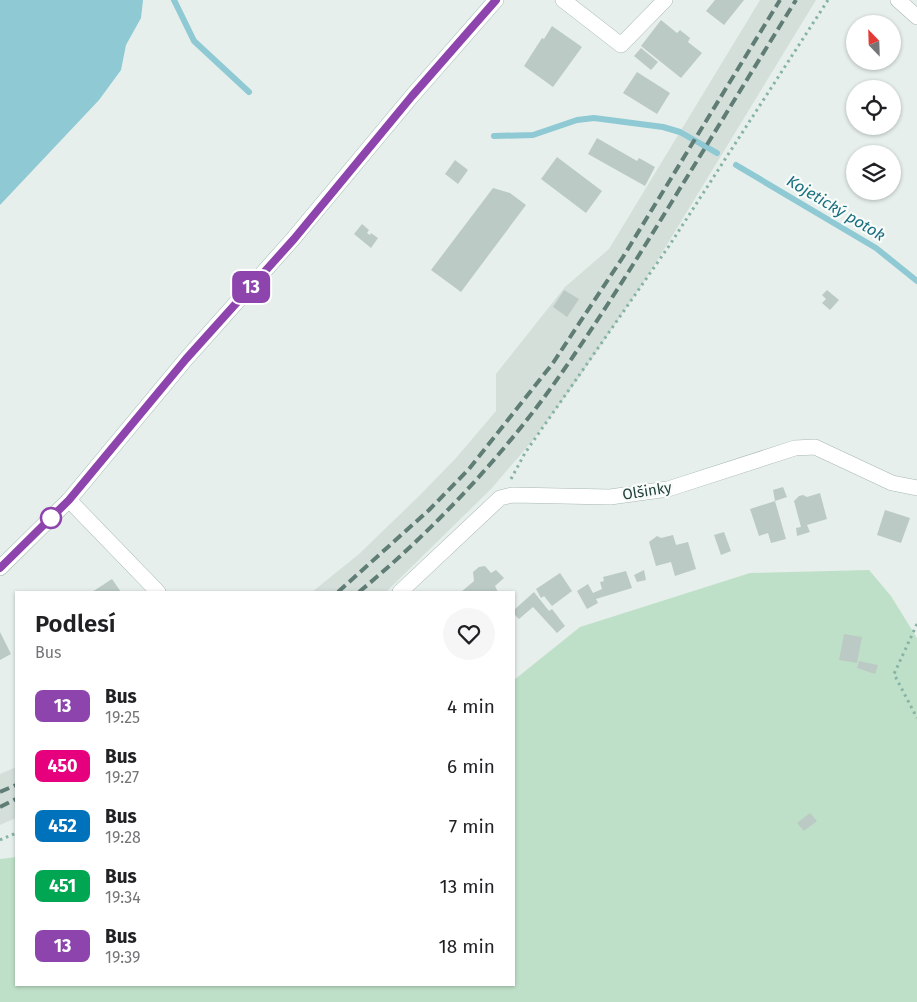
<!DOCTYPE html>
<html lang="en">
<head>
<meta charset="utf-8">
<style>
	body { margin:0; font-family:"Fira Sans",sans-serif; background:#f6f6f6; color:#202124; height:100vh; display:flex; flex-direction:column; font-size:19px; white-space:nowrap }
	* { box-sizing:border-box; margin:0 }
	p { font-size:16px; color:#757577 }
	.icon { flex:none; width:28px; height:28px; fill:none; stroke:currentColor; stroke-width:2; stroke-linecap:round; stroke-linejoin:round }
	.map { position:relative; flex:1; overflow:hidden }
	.side { position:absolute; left:15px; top:591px; width:500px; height:395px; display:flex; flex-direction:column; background:#fff; border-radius:0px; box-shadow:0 1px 4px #0004 }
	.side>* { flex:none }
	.badge { padding:0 10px; border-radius:8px; font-size:18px; line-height:32px }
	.needle { width:32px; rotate:337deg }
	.controls { position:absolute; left:846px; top:15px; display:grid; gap:10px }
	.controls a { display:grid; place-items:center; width:55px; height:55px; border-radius:50%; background:#fff; box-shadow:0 1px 4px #0004; font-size:25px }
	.map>.badge { position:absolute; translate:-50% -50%; box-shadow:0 0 0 2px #fff }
	.round { display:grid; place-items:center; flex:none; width:52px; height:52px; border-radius:26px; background:#f6f6f6 }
	.overview { display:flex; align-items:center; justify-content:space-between; height:85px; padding:0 20px }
	h1 { font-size:24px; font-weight:600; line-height:38px }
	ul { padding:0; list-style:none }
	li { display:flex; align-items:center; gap:15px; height:60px; padding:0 20px }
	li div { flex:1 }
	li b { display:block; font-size:19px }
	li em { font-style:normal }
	li .badge { min-width:55px; font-weight:700; text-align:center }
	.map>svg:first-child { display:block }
	.built { fill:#d4dfda }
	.green { fill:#bfe0c8 }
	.water { fill:#8ec9d4 }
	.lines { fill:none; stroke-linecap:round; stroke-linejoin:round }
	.stream { stroke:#8ec9d4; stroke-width:6 }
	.building { fill:#bbcac4 }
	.minor-casing { stroke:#a8b8b2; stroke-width:16 }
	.secondary-casing { stroke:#a4bbb3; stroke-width:16 }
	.path { stroke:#86b3a5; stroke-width:3; stroke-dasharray:2.5 4; stroke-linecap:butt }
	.minor { stroke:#fff; stroke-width:15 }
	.secondary { stroke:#fff; stroke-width:15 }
	.rail { stroke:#5f7d75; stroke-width:4; stroke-dasharray:10 5; stroke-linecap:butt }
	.line-casing { stroke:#fff; stroke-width:11 }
	.line { stroke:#8e44ad; stroke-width:8 }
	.stop-dot { fill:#fff; stroke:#8e44ad; stroke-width:2.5 }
	.labels { text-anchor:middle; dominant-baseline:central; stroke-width:4.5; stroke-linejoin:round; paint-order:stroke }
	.street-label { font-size:15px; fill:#24423a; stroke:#f7fbf9 }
	.water-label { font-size:16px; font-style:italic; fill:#1c6f80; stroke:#f7fbf9 }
</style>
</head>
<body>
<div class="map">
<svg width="917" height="1002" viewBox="0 0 917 1002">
	<rect width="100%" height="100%" fill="#e6efeb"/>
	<!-- built -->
	<path class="built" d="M 760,0 L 816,0 L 649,274 L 576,382 L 533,440 L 491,489 L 386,592 L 312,592 L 359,554 L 419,496 L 456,458 L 496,411 L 496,374 L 565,287 L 609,249 Z
		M 16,767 L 16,818 L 0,825 L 0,774 Z"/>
	<!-- green -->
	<path class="green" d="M 869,570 L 891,596 L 917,638 L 917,1002 L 0,1002 L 0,859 L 16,857 L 16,985 L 514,985 L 514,680 L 580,627 L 750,573 Z"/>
	<!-- water -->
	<path class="water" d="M 0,0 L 143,0 L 141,18 L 126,45 L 121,70 L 99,100 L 0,205 Z"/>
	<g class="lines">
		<!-- stream -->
		<path class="stream" d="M 174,0 L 194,41 L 249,92
			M 494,136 L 533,135 L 577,120 L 594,118 L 663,127 L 680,132 L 717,153
			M 736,165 L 876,248 L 917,281"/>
	</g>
	<!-- building -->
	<path class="building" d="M 715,0 L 744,0 L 724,25 L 706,11 Z
		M 661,20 L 677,33 L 680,30 L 690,38 L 688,42 L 702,53 L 681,78 L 641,46 Z
		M 552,26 L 582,47 L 553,87 L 524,66 L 542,38 L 544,39 Z
		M 641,48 L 658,62 L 651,70 L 634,56 Z
		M 637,72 L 670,93 L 657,114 L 623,93 Z
		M 597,138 L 637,161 L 639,158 L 655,167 L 645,186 L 588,154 Z
		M 557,157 L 602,191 L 586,213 L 541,179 Z
		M 455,160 L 468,170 L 458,184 L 445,174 Z
		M 493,188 L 510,193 L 526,205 L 461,292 L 431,270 Z
		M 362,224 L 369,230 L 367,233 L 370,235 L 371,233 L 378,238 L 371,248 L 354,234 Z
		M 564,290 L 579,299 L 567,317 L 553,307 Z
		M 827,290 L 839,300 L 830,310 L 822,303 L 826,299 L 822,295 Z
		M 783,487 L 787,497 L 775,501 L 773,490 Z
		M 820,493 L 827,519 L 807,525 L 810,532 L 797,536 L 796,528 L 801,527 L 794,501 L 799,496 L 803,495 L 807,497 Z
		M 775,501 L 786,539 L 771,543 L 768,533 L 759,536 L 750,509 Z
		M 885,510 L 910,518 L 901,543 L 877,535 Z
		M 724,532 L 731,551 L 721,555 L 714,535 Z
		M 673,535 L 676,545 L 688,542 L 696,569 L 675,576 L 671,562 L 656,566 L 649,542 L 657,536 L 661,538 Z
		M 485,566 L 491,573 L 496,570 L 504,578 L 495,586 L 498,592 L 461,592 L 474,581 L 473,572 L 479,567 Z
		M 644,570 L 646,580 L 637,582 L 634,575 Z
		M 626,571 L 632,588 L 596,599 L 598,603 L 587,609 L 577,591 L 588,584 L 593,593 L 602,589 L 600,582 L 604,581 L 603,577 Z
		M 560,573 L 572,591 L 552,606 L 544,596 L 541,598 L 536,589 Z
		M 112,579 L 121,592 L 92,592 Z
		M 534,592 L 549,611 L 552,609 L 565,626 L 557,633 L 533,607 L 519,619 L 514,614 L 514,610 Z
		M 0,632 L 11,654 L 0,660 Z
		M 844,634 L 862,637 L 857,663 L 839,660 Z
		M 859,661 L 878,665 L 875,674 L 857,668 Z
		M 810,813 L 817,821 L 804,831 L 797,823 Z"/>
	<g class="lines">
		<!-- minor casing -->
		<g class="minor-casing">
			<path id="minor" d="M 563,0 L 621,45 L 665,0
				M 898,0 L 917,17
				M 69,500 L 158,592
				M 400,592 L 500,498 L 512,495 L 610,497 L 668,489 L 795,448 L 815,447 L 892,483 L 917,488"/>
		</g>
		<!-- secondary casing -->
		<g class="secondary-casing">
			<path id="secondary" d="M 0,568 L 69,500 L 186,359 L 293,239 L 412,96 L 496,0"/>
		</g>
		<!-- path -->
		<path class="path" d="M 511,479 L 525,453 L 669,246 L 828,0
			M 917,624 L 894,674 L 917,718
			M 0,840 L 16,833"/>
		<!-- minor -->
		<use href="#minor" class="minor"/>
		<!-- secondary -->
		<use href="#secondary" class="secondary"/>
		<!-- rail -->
		<path class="rail" d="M 338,592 L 429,510 L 469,469 L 553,363 L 623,257 L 780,0
			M 359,592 C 435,529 506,453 563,371 C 604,312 642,251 679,190 C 718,127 757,63 796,0
			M 0,792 L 16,785
			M 0,807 L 16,799"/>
	</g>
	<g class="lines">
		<!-- line casing -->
		<g class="line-casing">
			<path id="line" d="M 0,568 L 69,500 L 186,359 L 294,239 L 412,96 L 496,0"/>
		</g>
		<!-- line -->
		<use href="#line" class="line"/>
	</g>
	<!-- markers -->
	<circle class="stop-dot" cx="51" cy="518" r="10"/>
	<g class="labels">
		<!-- street labels -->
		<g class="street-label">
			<text transform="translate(647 491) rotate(-9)">Olšinky</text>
		</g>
		<!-- water labels -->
		<g class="water-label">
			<text transform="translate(836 208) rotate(31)">Kojetický potok</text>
		</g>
	</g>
</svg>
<div class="controls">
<a><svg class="needle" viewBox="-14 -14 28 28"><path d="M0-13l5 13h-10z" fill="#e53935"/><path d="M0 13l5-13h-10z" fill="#757577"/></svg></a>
<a><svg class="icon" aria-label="locate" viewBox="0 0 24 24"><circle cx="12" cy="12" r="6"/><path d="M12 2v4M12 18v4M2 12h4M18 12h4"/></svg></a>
<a><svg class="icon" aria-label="layers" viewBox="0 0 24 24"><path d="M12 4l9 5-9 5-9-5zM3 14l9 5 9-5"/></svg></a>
</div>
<b class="badge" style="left:251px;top:287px;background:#8e44ad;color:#fff">13</b>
<section class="side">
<div class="overview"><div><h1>Podlesí</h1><p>Bus</p></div><a class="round"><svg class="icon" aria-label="heart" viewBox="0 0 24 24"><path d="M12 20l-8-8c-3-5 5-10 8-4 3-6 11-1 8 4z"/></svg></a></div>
<ul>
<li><span class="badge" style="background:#8e44ad;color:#fff">13</span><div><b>Bus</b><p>19:25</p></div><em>4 min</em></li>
<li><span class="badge" style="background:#e6007e;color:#fff">450</span><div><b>Bus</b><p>19:27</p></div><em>6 min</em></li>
<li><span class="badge" style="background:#0072bc;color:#fff">452</span><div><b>Bus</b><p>19:28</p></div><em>7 min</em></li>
<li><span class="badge" style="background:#00a651;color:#fff">451</span><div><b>Bus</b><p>19:34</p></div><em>13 min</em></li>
<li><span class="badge" style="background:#8e44ad;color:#fff">13</span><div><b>Bus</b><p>19:39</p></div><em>18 min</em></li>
</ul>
</section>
</div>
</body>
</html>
